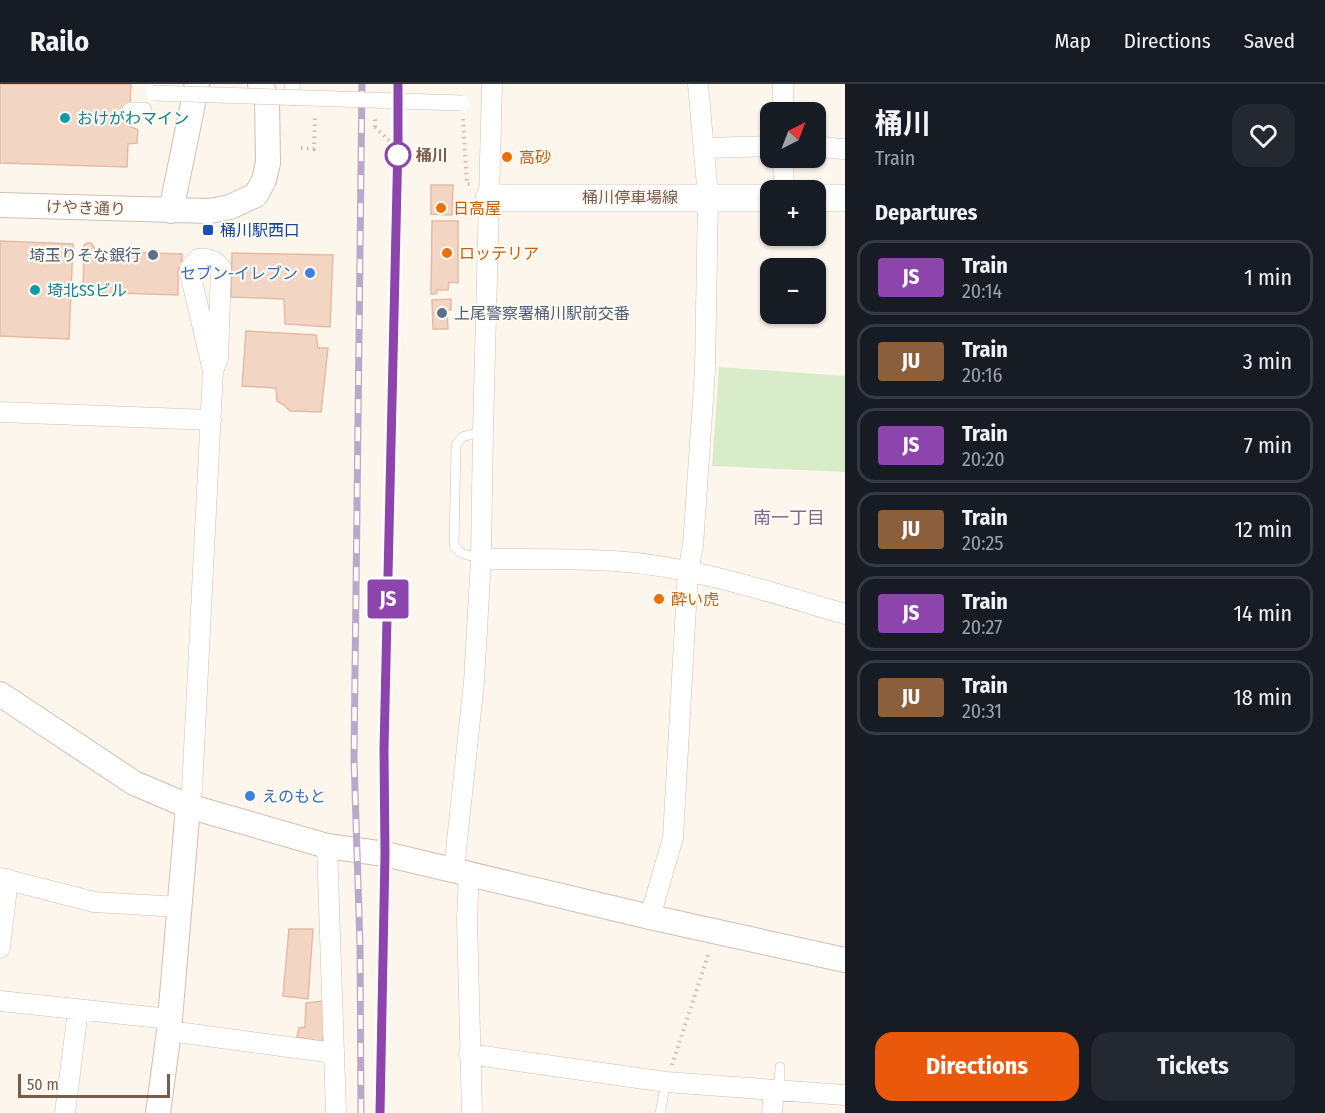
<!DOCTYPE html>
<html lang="en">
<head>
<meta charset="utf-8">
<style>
	body { margin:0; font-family:"Fira Sans Condensed","Noto Sans JP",sans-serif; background:#242831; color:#f1f3f6; height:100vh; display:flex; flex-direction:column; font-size:22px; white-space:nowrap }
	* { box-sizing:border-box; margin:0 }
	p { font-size:20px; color:#9ea1a6 }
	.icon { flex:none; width:33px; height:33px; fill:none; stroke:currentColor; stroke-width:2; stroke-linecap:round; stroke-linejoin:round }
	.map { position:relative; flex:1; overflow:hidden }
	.side { display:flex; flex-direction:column; background:#171b24; width:480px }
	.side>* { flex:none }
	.badge { padding:0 12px; border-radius:4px; font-size:21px; line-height:39px }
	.needle { width:39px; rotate:42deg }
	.fabs { position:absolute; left:760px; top:18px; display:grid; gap:12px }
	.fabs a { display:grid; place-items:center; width:66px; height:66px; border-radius:12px; background:#171b24; box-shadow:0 2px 4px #0004; font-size:30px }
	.scale { position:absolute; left:18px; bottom:15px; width:152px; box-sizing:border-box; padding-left:6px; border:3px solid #7a5c4d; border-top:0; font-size:16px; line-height:21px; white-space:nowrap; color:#7a5c4d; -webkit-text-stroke:4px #fffaf3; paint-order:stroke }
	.map>.badge { position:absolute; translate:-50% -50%; box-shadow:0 0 0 3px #fff }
	h2 { padding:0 30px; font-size:22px; line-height:54px }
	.round { display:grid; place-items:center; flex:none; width:63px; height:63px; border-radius:18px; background:#242831 }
	.summary { display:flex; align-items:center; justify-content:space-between; height:102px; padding:0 30px }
	h1 { font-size:28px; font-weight:700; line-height:45px }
	.action { display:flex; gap:12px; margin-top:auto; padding:12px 30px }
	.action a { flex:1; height:69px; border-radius:18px; background:#ea580c; color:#fff; font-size:24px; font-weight:700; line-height:69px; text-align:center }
	.action a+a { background:#242831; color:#f1f3f6 }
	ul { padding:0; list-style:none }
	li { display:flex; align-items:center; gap:18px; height:75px; margin:0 12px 9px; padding:0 18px; border:3px solid #363941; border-radius:18px }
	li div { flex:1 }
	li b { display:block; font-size:22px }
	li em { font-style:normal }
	li .badge { min-width:66px; font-weight:700; text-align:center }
	header { display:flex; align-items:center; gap:36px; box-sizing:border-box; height:84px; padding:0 30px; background:#171b24; border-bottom:2px solid #363941 }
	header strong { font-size:28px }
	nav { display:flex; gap:33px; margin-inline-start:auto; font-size:21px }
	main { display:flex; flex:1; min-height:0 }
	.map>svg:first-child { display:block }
	.green { fill:#d8ecc9 }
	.building { fill:#f3d5c3; stroke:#e6bba3; stroke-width:1.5 }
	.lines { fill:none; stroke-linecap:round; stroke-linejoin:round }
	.service-casing { stroke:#d1beb0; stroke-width:10 }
	.pedestrian-casing { stroke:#d1beb0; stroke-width:16 }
	.minor-casing { stroke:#d1beb0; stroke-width:21 }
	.tertiary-casing { stroke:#d1beb0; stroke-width:26 }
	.secondary-casing { stroke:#d6c0b0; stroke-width:28 }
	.path { stroke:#d9b8a5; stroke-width:4; stroke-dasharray:1.5 4.5; stroke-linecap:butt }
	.service { stroke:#fff; stroke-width:9 }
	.pedestrian { stroke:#fff; stroke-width:15 }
	.minor { stroke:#fff; stroke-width:20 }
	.tertiary { stroke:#fff; stroke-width:24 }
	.secondary { stroke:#fff; stroke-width:27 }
	.rail-casing { stroke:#b9a8c9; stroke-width:7 }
	.rail { stroke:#fffaf3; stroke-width:4.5; stroke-dasharray:14; stroke-linecap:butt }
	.pedestrian-bridge-casing { stroke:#d1beb0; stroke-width:16; stroke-linecap:butt }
	.path-bridge { stroke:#d9b8a5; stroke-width:4; stroke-dasharray:1.5 4.5; stroke-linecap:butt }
	.pedestrian-bridge { stroke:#fff; stroke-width:15 }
	.line-casing { stroke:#fff; stroke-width:14 }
	.line { stroke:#8e44ad; stroke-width:9 }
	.culture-dot { fill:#0f9aa8; stroke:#fffaf3; stroke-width:2 }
	.stop-dot { fill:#fff; stroke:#8e44ad; stroke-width:3 }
	.food-dot { fill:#e8710a; stroke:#fffaf3; stroke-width:2 }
	.transit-dot { fill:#1a4fb4; stroke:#fffaf3; stroke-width:2 }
	.service-dot { fill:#5c6f8a; stroke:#fffaf3; stroke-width:2 }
	.shop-dot { fill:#3f7fe0; stroke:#fffaf3; stroke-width:2 }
	.labels { text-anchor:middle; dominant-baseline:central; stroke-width:4.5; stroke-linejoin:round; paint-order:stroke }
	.culture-label { font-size:16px; fill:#0d838f; stroke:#fffaf3; text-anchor:start }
	.stop-label { font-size:16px; font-weight:bold; fill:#7a5c4d; stroke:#fffaf3; text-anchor:start }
	.food-label { font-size:16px; fill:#c56008; stroke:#fffaf3; text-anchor:start }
	.street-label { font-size:16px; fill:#7a5c4d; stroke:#fffaf3 }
	.transit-label { font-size:16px; fill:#164399; stroke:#fffaf3; text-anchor:start }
	.service-label { font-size:16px; fill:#4e5e75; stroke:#fffaf3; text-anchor:end }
	.shop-label { font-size:16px; fill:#366cbe; stroke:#fffaf3; text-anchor:end }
	.neighbourhood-label { font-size:18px; fill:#846695; stroke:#fffaf3 }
</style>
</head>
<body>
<header>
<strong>Railo</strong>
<nav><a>Map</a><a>Directions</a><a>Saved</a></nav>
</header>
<main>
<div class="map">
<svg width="845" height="1029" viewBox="0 0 845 1029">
	<rect width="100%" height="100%" fill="#fdf6ec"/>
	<!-- green -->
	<path class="green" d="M 719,283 L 845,292 L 845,388 L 712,382 Z"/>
	<!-- building -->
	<path class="building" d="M 0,0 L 131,0 L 129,42 L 138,46 L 137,59 L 128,60 L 127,83 L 0,79 Z
		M 431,101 L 453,101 L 452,131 L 431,130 Z
		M 432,137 L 458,137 L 458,199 L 449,198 L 448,206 L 437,206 L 436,210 L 431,210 Z
		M 0,157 L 73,160 L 69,255 L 0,252 Z
		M 87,159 L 91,159 L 94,163 L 94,167 L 182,170 L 182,185 L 178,184 L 178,211 L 83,208 L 84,161 Z
		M 232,169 L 333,171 L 330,243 L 285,240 L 284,215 L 231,213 Z
		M 451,215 L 451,226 L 447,226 L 448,245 L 433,245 L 432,216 Z
		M 246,247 L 316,251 L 318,264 L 328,264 L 321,328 L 290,327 L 284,321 L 277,317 L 276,304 L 242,302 Z
		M 289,845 L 313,845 L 308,915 L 283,912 Z
		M 323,917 L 324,949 L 322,958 L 297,953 L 299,944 L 305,943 L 306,919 Z"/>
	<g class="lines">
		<!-- service casing -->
		<g class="service-casing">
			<path id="service" d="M 481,475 L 461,469 L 454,462 L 456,361 L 462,353 L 483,347
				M 779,1006 L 780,983
				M 660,1029 L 666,998"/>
		</g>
		<!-- pedestrian casing -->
		<g class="pedestrian-casing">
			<path id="pedestrian" d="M 292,0 L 293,14
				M 130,26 L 144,26"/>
		</g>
		<!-- minor casing -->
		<g class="minor-casing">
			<path id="minor" d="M 783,0 L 783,28
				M 816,63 L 845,65
				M 704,64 L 771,62
				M 783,74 L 784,106
				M 0,328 L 211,336
				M 481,475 C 525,475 570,474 614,477 C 693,482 769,508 845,530
				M 188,722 L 192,706 L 213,287 L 218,275 L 221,184 C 214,176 208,174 198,175 L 190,184 L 190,189 L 213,287
				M 327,762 L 336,1029
				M 454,785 L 474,598 L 481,475 L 483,347 L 492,0
				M 469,788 L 467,835 L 472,1029
				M 0,794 L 94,818 L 180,823
				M 650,833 L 673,754 L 688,487 L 693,462 L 705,286 L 708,113 L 698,0
				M 0,864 L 8,795
				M 0,917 L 170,935
				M 169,947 L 334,969
				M 469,970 L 666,998 L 845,1011
				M 65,1029 L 78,926
				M 772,1029 L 774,1006"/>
		</g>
		<!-- tertiary casing -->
		<g class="tertiary-casing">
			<path id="tertiary" d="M 0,121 L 210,127 L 230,123 L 256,111 L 264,96 L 268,79 L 267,14 L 260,0
				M 171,127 L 197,0
				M 0,610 L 134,699 L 188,722 L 327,762 L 385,770 L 650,833 L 845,876
				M 158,1029 L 169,947 L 188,722"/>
		</g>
		<!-- secondary casing -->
		<g class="secondary-casing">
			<path id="secondary" d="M 489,114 L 771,114
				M 816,114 L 845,114"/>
		</g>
		<!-- path -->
		<path class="path" d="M 463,35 L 467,100 L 472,100
			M 375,43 L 375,32
			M 301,64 L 314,65 L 315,31
			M 672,981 L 709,868"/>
		<!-- service -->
		<use href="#service" class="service"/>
		<!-- pedestrian -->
		<use href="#pedestrian" class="pedestrian"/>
		<!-- minor -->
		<use href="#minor" class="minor"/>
		<!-- tertiary -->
		<use href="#tertiary" class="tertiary"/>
		<!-- secondary -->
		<use href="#secondary" class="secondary"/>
		<!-- rail casing -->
		<g class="rail-casing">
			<path id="rail" d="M 361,1029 L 360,861 L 354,675 L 362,0
				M 380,1029 L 382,980 L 385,770 L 384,665 L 398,58 L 398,0"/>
		</g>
		<!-- rail -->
		<use href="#rail" class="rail"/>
		<!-- pedestrian-bridge casing -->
		<g class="pedestrian-bridge-casing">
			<path id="pedestrian-bridge" d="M 153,9 L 462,19"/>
		</g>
		<!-- path-bridge -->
		<path class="path-bridge" d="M 375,43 L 405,72"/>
		<!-- pedestrian-bridge -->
		<use href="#pedestrian-bridge" class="pedestrian-bridge"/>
	</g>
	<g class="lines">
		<!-- line casing -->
		<g class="line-casing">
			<path id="line" d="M 380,1029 L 385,770 L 384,665 L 398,58 L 398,0"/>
		</g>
		<!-- line -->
		<use href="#line" class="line"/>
	</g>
	<!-- markers -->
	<g class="culture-dot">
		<circle cx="65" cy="34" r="6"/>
		<circle cx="35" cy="206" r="6"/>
	</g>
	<circle class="stop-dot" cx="398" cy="71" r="12"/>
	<g class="food-dot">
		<circle cx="507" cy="73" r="6"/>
		<circle cx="441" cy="124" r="6"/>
		<circle cx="447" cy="169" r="6"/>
		<circle cx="659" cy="515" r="6"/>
	</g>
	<rect class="transit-dot" x="202" y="140" width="12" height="12" rx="3"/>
	<g class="service-dot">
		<circle cx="153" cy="171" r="6"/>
		<circle cx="442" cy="229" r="6"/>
	</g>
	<g class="shop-dot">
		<circle cx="310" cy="189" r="6"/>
		<circle cx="250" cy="712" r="6"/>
	</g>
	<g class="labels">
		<!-- culture labels -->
		<g class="culture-label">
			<text x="77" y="34">おけがわマイン</text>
			<text x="47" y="206">埼北SSビル</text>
		</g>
		<!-- stop labels -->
		<g class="stop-label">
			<text x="416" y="71">桶川</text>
		</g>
		<!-- food labels -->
		<g class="food-label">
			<text x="519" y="73">高砂</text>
			<text x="453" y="124">日高屋</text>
			<text x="459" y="169">ロッテリア</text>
			<text x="671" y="515">酔い虎</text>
		</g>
		<!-- street labels -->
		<g class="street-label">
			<text x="630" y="113">桶川停車場線</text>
			<text transform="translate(86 124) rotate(2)">けやき通り</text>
		</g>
		<!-- transit labels -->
		<g class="transit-label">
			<text x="220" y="146">桶川駅西口</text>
		</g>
		<!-- service labels -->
		<g class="service-label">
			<text x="141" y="171">埼玉りそな銀行</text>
			<text x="454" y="229" text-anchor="start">上尾警察署桶川駅前交番</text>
		</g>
		<!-- shop labels -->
		<g class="shop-label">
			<text x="298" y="189">セブン-イレブン</text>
			<text x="262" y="712" text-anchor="start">えのもと</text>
		</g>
		<!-- neighbourhood labels -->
		<g class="neighbourhood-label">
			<text x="789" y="434">南一丁目</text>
		</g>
	</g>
</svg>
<div class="fabs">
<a><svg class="needle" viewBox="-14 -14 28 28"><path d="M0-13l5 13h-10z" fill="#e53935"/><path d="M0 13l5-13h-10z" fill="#9ea1a6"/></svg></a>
<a>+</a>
<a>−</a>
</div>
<div class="scale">50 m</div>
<b class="badge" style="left:388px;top:515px;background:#8e44ad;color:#fff">JS</b>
</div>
<section class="side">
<div class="summary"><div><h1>桶川</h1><p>Train</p></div><a class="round"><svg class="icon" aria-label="heart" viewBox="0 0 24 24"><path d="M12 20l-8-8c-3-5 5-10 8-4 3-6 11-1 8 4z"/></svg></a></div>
<h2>Departures</h2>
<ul>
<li><span class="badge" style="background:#8e44ad;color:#fff">JS</span><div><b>Train</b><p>20:14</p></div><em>1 min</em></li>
<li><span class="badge" style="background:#8b5e3c;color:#fff">JU</span><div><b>Train</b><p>20:16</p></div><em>3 min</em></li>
<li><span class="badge" style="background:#8e44ad;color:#fff">JS</span><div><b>Train</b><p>20:20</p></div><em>7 min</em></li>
<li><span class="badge" style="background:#8b5e3c;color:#fff">JU</span><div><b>Train</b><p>20:25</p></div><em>12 min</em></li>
<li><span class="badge" style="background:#8e44ad;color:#fff">JS</span><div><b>Train</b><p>20:27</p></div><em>14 min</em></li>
<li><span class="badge" style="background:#8b5e3c;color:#fff">JU</span><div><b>Train</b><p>20:31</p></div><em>18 min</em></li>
</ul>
<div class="action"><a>Directions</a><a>Tickets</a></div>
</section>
</main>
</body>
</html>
